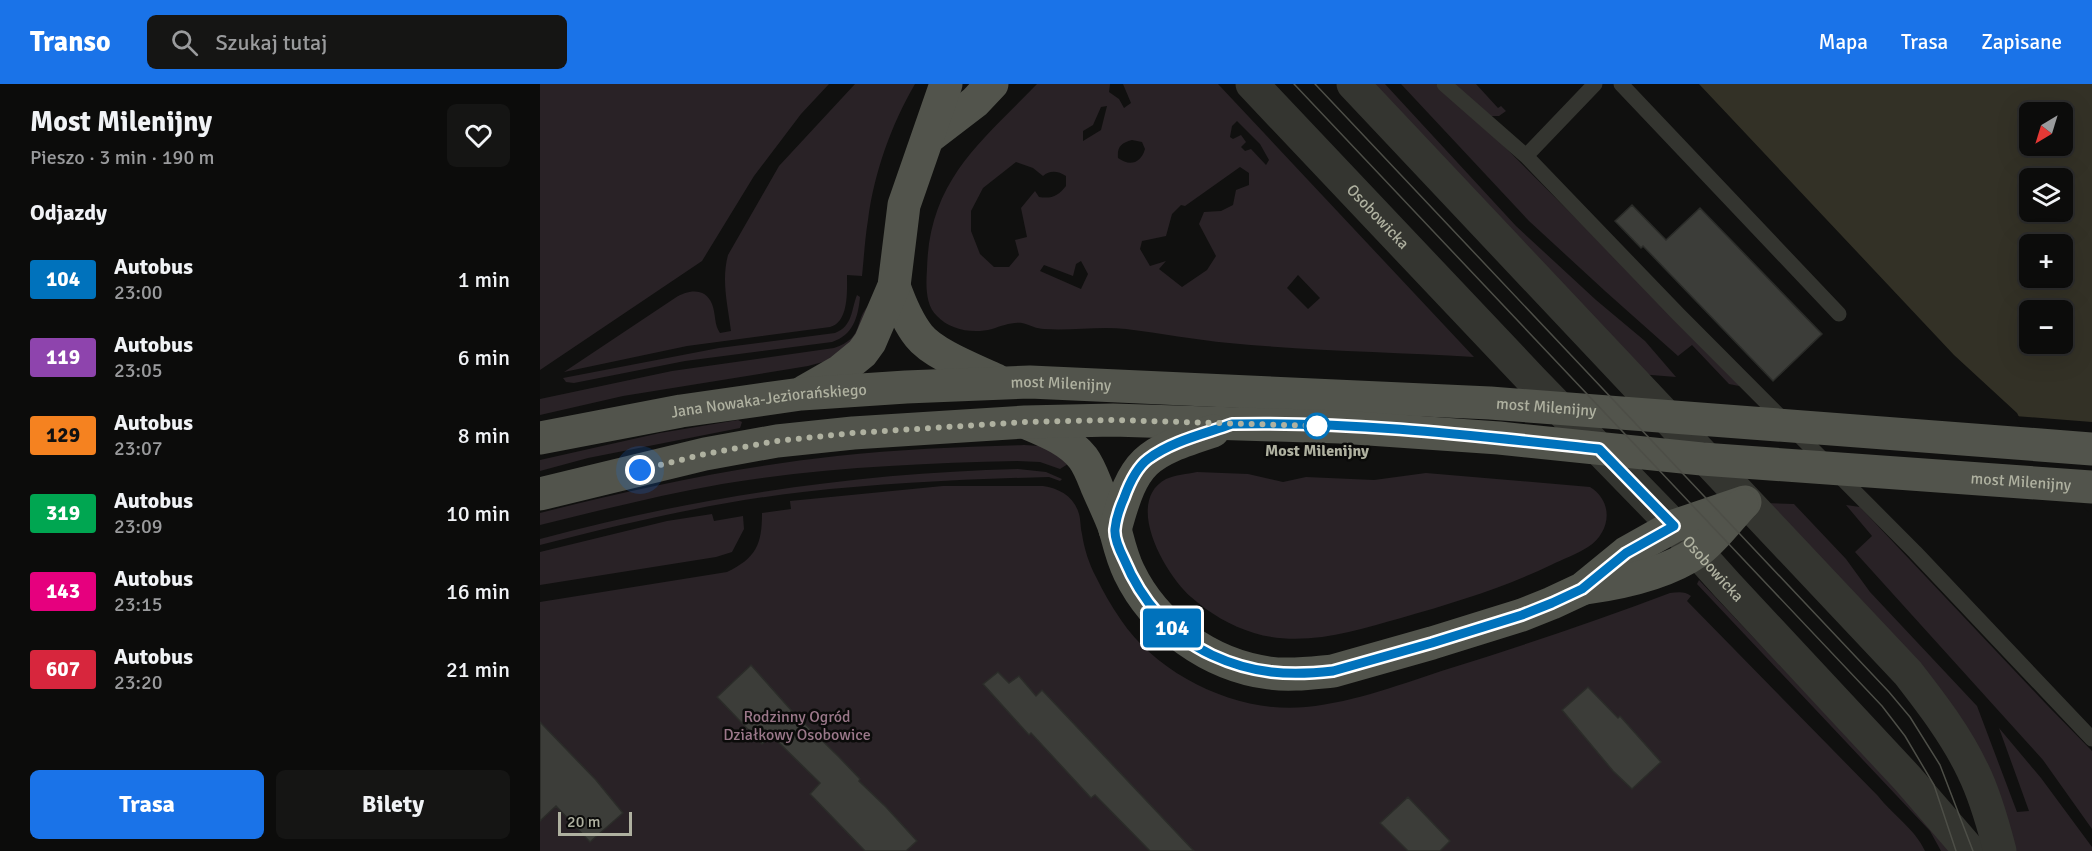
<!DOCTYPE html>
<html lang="pl">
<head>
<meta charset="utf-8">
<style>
	body { margin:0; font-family:Signika,sans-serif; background:#151514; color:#f1f3f6; height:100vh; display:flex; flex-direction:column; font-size:22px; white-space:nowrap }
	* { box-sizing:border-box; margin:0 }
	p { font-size:20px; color:#9a9b9d }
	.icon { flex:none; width:33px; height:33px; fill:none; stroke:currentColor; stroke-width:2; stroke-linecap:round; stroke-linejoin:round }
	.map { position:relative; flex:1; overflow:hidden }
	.drawer { display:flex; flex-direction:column; background:#0c0c0b; width:540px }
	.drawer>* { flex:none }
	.badge { padding:0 12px; border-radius:4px; font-size:21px; line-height:39px }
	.needle { width:39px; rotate:218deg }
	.tools { position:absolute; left:1479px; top:18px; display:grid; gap:12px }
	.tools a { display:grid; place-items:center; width:54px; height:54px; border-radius:9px; background:#0c0c0b; box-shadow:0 6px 24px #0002,0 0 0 2px #2c2c2c; font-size:30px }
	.scale { position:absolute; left:18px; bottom:15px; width:74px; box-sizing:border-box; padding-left:6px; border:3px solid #afb1a0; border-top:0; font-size:16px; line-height:21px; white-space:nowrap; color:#afb1a0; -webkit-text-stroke:4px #0b0b0a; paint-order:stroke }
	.you { position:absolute; width:30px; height:30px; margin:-15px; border:4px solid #fff; border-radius:50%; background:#1a73e8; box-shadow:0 0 0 9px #1a73e833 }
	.map>.badge { position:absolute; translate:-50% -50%; box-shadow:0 0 0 3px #fff }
	h2 { padding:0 30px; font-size:22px; line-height:54px }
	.round { display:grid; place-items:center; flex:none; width:63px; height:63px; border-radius:9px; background:#151514 }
	.head { display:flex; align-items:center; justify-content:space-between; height:102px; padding:0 30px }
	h1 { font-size:28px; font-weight:800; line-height:45px }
	.action { display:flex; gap:12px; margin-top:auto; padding:12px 30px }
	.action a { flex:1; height:69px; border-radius:9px; background:#1a73e8; color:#fff; font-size:24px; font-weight:800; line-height:69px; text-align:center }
	.action a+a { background:#151514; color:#f1f3f6 }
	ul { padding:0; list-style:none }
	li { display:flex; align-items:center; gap:18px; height:78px; padding:0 30px }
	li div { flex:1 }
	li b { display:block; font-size:22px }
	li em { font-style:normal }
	li .badge { min-width:66px; font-weight:700; text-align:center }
	header { display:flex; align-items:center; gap:36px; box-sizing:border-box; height:84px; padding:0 30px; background:#1a73e8; color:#fff }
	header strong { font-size:28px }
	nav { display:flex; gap:33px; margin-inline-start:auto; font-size:21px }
	.search { width:420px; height:54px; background:#151514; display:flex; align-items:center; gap:15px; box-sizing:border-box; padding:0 21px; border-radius:9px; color:#9a9b9d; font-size:22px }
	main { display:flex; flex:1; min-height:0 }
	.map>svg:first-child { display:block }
	.green { fill:#292226; fill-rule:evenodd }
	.water { fill:#333126; fill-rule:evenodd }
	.pier { fill:#10100f }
	.building { fill:#3c3d39; stroke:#2b2c29; stroke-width:1.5 }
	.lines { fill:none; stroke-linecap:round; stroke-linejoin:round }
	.service { stroke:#343530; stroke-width:15 }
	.tertiary { stroke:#343530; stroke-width:33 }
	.primary { stroke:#52544c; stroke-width:33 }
	.tram { stroke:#4d4e47; stroke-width:1.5 }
	.line-casing { stroke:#fff; stroke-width:14 }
	.line { stroke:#0072bc; stroke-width:9 }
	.walk { stroke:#afb1a0; stroke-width:6; stroke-dasharray:0 10.8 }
	.stop-dot { fill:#fff; stroke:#0072bc; stroke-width:3 }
	.labels { text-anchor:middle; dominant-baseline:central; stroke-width:5; stroke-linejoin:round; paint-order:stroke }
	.street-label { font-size:16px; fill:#afb1a0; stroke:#0b0b0a }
	.stop-label { font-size:16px; font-weight:bold; fill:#afb1a0; stroke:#0b0b0a }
	.park-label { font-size:16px; fill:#9b788a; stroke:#0b0b0a }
</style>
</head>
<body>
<header>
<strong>Transo</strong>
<div class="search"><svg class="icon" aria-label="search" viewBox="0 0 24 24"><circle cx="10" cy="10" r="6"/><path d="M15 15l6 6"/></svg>Szukaj tutaj</div>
<nav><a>Mapa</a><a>Trasa</a><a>Zapisane</a></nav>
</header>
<main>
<section class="drawer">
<div class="head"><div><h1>Most Milenijny</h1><p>Pieszo · 3 min · 190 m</p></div><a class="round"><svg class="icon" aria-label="heart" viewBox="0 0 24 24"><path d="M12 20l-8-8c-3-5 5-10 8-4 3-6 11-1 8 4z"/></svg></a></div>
<h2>Odjazdy</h2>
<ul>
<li><span class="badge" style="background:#0072bc;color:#fff">104</span><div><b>Autobus</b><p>23:00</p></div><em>1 min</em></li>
<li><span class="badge" style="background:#8e44ad;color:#fff">119</span><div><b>Autobus</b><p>23:05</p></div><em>6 min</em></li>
<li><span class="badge" style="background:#f58220;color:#111">129</span><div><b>Autobus</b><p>23:07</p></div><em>8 min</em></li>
<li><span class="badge" style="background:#00a651;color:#fff">319</span><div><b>Autobus</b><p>23:09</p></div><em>10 min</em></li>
<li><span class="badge" style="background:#e6007e;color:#fff">143</span><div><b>Autobus</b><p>23:15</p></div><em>16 min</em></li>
<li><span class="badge" style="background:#d7263d;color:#fff">607</span><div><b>Autobus</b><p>23:20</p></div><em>21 min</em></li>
</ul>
<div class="action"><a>Trasa</a><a>Bilety</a></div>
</section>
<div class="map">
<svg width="1552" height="767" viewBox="0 0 1552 767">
	<rect width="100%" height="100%" fill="#10100f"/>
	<!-- green -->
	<path class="green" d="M 0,0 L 289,0 L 261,30 L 214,92 L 162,177 L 0,286 Z
		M 315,0 L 375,0 C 351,41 334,89 328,136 C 325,154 324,173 322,192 L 307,191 C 307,207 309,238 290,243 L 147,262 L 24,288 L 135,214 C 148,206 165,203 172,220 C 176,230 174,241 180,249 L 191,247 C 188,222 181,197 188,171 L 239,82 Z
		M 497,0 L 570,0 L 569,8 L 579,15 L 584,24 L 591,19 L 583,0 L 678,0 L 934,273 C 853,268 771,267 689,259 C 655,256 621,249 586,245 C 559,242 531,247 504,245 C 497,245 490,241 482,239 C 471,238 462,242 452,245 C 433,250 410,246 397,232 C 385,221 386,200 387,185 C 389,96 441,58 497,0 ZM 567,22 L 561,46 L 543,57 L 543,47 L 553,41 L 561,23 ZM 697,37 L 720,60 L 729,76 L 726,81 L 711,65 L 705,67 L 701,63 L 706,58 L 701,51 L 693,55 L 690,53 L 692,42 ZM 592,56 L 602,58 L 605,65 C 601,79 590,83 578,74 C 577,63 581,59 592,56 ZM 476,78 L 493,84 L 503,92 C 510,86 518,87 526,92 L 526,102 C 518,112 512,115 499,113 L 495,107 L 481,124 L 487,153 L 475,156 L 479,171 L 469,183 L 454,183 L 440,170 L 431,147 L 431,127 L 443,104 ZM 700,83 L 709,89 L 709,101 L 696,106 L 693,121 L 681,127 L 664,128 L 659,140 L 676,172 L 667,186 L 642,203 L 619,185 L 626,177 L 610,182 L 600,165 L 602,157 L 626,152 L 632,130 L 641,121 L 645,122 ZM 541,177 L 548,190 L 541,205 L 500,187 L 504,181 L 533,192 L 536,180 ZM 758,191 L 780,214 L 768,225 L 747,204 Z
		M 828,0 L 845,0 L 976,142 L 1056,216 L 1105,257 L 1136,293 L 1099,290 Z
		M 861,0 L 896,0 L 941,39 L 1204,303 L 1189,300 L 1152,261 L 1138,272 L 1065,207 L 989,137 Z
		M 913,0 L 936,0 L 958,24 L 961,22 L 966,27 L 959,32 L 951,32 Z
		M 317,211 L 320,213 C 318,234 313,251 292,258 L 145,277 L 34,299 L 26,298 L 23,294 L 179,264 L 295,249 C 313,242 311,226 317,211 Z
		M 329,221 L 327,243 L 294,275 L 268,282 L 83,312 L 0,331 L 0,315 L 132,287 L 294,264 C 326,253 313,237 329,221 Z
		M 198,336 L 202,338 L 200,344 L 48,374 L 0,387 L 0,376 L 120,349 Z
		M 484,361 L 500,362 L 531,378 L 520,385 L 500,378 L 477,377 C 379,379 279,384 182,400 C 121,411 60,426 0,441 L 0,429 C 97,404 197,383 297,372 C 359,365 421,363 484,361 Z
		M 478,385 L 506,388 L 522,395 L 520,397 L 509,393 C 427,395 345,399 263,408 C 175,418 86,439 0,461 L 0,455 C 155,413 317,389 478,385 Z
		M 657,388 L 708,390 L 743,398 L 766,393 L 834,396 L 886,389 L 1050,403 C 1074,418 1071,448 1048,463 C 1037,470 1023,475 1011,481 C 963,504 913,519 861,534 C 814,547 763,564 714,549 C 691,542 669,529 651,513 C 626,492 583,418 626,395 C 635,391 647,390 657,388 Z
		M 403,402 L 503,402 C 518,404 533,412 538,427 C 541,434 540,442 542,450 C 544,464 549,480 556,493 C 563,507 571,522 581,536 C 619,592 698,630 766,623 C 816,618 864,599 911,584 C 985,561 1058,536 1130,509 C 1138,508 1145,507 1151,512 L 1147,517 L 1338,712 C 1353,731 1375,745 1385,767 L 0,767 L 0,518 L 187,488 C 216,474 222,461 222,429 L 251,425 L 250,417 Z
		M 1224,419 L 1254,420 L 1306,475 L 1330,508 L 1437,622 L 1477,728 L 1489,727 L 1459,644 L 1501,694 L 1552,763 L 1552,767 L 1472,767 L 1462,729 Z
		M 1306,421 L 1320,423 L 1507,621 L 1552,667 L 1552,745 L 1503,676 L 1315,468 L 1332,452 Z
		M 172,430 L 174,437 L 203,432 L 204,445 L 192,468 L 176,473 L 0,501 L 0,468 L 127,437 Z
		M 1159,496 L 1408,759 L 1410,767 L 1401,767 L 1390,747 L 1157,500 Z"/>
	<!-- water -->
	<path class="water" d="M 1159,0 L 1552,0 L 1552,427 L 1492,358 L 1477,329 L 1414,271 ZM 1490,28 L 1522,28 L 1522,62 L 1490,62 ZM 1490,94 L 1522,94 L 1522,128 L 1490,128 ZM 1490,160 L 1522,160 L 1522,194 L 1490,194 ZM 1490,226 L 1522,226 L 1522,260 L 1490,260 Z"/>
	<!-- pier -->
	<path class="pier" d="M 1475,332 L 1552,338 L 1552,429 L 1549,429 L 1490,360 Z"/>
	<!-- building -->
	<path class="building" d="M 1092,121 L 1126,156 L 1160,124 L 1282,250 L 1233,297 L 1103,162 L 1101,164 L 1075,137 Z
		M 211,581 L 251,626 L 299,673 L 320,695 L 319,697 L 346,723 L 377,757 L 366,767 L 325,767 L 270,710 L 280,699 L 232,652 L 222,660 L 177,613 Z
		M 458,588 L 469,599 L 479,592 L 496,612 L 502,606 L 654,767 L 610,767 L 555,711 L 551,714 L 491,649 L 489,651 L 443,600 Z
		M 1048,603 L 1078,634 L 1080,632 L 1121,678 L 1092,705 L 1073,687 L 1022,626 Z
		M 0,638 L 56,696 L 83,729 L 50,758 L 16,722 L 0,737 Z
		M 868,713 L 910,757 L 900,767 L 868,767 L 840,739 Z"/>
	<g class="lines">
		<!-- service -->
		<path class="service" d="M 904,0 L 986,72 L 1139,231 L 1375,468 L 1552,655
			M 1081,0 L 1299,230
			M 986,72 L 1055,0"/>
		<!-- tertiary -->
		<g class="tertiary">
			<path id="s1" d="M 712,0 L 993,297 L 1134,442 L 1187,501 L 1367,694 L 1430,767"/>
			<path d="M 813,0 L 1368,589 C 1392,620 1416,651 1433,687 C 1445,711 1453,740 1460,767"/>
		</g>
		<!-- primary -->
		<g class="primary">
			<path d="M 388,54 L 435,18 L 452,0"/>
			<path d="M 354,202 C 360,219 367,237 379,252 C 393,270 435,286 456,296"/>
			<path d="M 265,307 L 300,287 L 322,269 L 330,258 L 354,202 L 364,121 L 406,0"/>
			<path d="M 489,340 C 508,348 530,357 543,374 C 549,382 553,393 557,403 C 563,417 570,431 575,445 C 579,460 582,474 589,488 C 615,542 670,581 729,589 C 750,592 771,589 793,587 L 892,559 L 982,531 L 1012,519 L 1042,505 L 1086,469 L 1134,442 L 1205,418"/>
			<path id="s2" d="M 0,354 L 141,327 L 261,310 L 366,303 L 490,298 L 950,319 L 1552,365"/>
			<path id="s3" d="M 0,410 L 165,370 L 237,357 L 313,349 L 485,338 L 573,336 L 800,343 L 959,354 L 1162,375 L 1552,403"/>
			<path d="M 575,446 C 594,375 605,369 673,347"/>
			<path d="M 1046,504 C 1082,499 1127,489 1157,468 C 1173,457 1189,435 1202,421"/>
		</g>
		<!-- tram -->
		<path class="tram" d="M 754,0 L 1342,622 L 1365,652 L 1394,701 L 1416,767
			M 775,0 L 1349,608 L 1370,633 L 1400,681 L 1433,767"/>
	</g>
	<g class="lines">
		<!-- line casing -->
		<g class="line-casing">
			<path id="line" d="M 692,340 C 814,337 938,352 1059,365 L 1134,442 L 1086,469 L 1042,505 L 1012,519 L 982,531 L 892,559 L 793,587 C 749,592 713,590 672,571 C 631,552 601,516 584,475 C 580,467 574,454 575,445 C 576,435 580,423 584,414 C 589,400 596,384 608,375 C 632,357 664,350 692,340 Z"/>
		</g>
		<!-- line -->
		<use href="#line" class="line"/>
		<!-- walk -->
		<path class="walk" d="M 100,386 L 165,370 L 237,357 L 313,349 L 485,338 L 573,336 L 779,342 L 777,342"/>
	</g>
	<!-- markers -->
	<circle class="stop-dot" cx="777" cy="342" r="12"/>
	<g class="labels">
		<!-- street labels -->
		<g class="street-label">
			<text stroke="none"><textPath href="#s1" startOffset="183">Osobowicka</textPath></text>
			<text stroke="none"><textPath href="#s2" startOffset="525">most Milenijny</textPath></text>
			<text stroke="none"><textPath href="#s2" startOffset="232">Jana Nowaka-Jeziorańskiego</textPath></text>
			<text stroke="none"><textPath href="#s2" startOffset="1011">most Milenijny</textPath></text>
			<text stroke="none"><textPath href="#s3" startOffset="1490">most Milenijny</textPath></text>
			<text stroke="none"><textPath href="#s1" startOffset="669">Osobowicka</textPath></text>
		</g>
		<!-- stop labels -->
		<g class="stop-label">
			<text x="777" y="367">Most Milenijny</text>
		</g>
		<!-- park labels -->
		<g class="park-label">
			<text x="257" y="633">Rodzinny Ogród<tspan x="257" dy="18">Działkowy Osobowice</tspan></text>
		</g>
	</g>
</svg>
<div class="tools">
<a><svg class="needle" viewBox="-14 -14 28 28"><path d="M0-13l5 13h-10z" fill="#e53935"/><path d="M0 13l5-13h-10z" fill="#9a9b9d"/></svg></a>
<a><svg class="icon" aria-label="layers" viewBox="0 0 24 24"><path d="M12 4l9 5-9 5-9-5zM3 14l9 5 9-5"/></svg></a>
<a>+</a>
<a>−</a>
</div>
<div class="scale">20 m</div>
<div class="you" style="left:100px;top:386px"></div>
<b class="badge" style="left:632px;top:544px;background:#0072bc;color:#fff">104</b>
</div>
</main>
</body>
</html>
